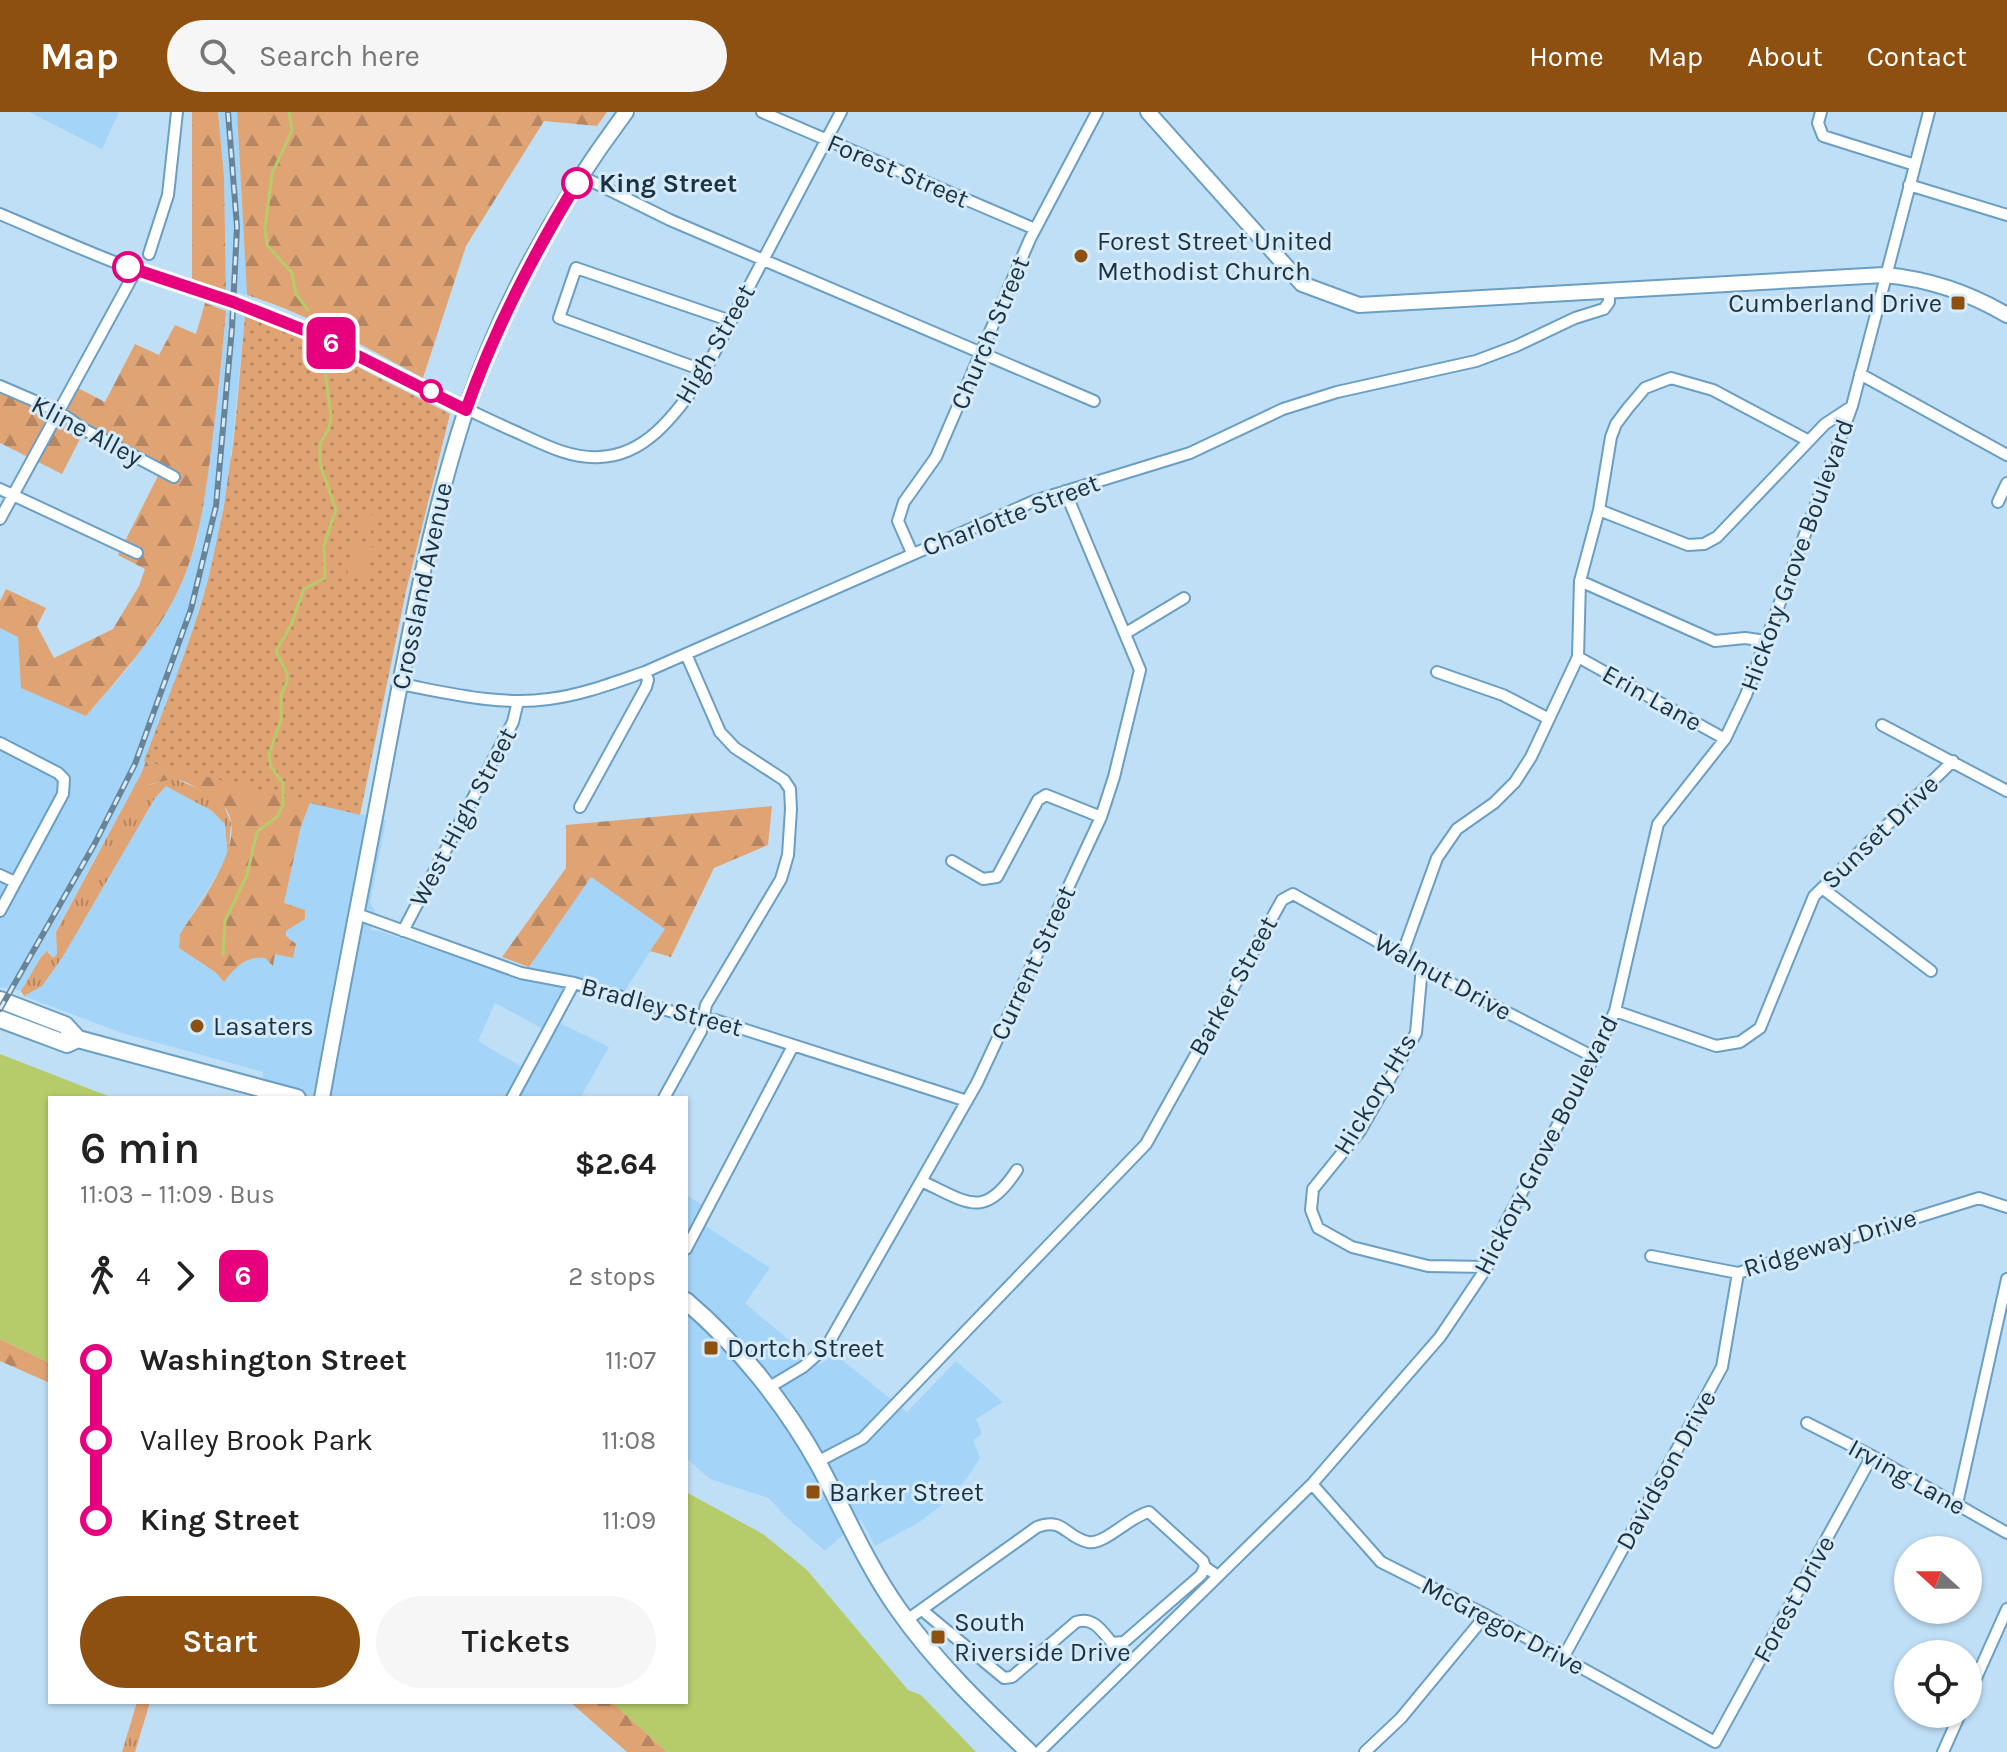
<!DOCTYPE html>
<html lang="en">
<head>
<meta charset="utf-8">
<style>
	body { margin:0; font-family:Karla,sans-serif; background:#f6f6f6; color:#222; height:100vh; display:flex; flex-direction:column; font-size:30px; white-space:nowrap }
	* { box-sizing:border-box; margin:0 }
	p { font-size:26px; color:#767676 }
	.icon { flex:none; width:44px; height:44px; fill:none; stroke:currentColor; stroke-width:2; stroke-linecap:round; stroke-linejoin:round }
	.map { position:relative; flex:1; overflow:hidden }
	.side { position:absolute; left:48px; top:984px; width:640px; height:608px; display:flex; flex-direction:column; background:#fff; border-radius:0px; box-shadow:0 2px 6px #0004 }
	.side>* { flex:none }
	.badge { padding:0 16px; border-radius:12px; font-size:28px; line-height:52px }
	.needle { width:52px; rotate:291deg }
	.controls { position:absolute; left:1894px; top:1424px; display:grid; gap:16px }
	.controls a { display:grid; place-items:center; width:88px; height:88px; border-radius:50%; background:#fff; box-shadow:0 2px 6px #0004; font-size:40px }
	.map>.badge { position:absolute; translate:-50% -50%; box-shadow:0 0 0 4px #fff }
	.legs { display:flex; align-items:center; gap:12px; height:88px; padding:0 32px; font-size:26px }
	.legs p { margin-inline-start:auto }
	.summary { display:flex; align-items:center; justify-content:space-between; height:136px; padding:0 32px }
	h1 { font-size:44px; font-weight:600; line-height:60px }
	.button { display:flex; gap:16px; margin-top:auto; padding:16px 32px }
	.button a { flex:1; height:92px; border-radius:48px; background:#8d5011; color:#fff; font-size:32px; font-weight:600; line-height:92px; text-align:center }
	.button a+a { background:#f6f6f6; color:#222 }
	ul { padding:0 32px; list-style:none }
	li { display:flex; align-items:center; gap:28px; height:80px; font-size:30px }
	li i { display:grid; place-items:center; width:12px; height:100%; margin:0 10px; background:currentColor }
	li i::after { content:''; width:20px; height:20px; margin:-10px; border:6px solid; border-radius:50%; background:#fff }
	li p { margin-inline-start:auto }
	li:first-child i { background:linear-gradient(#0000 50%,currentColor 0) }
	li:last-child i { background:linear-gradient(currentColor 50%,#0000 0) }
	header { display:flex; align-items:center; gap:48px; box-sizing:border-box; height:112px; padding:0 40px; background:#8d5011; color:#fff }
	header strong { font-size:38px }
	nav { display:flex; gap:44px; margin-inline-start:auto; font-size:28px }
	.search { width:560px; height:72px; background:#f6f6f6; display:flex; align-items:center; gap:20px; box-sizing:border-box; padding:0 28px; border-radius:44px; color:#767676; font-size:30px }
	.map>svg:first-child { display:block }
	.built { fill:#a4d5f8; fill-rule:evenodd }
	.grass { fill:url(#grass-tufts) }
	.forest { fill:url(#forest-firs) }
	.park { fill:url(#park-dots) }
	.garden { fill:#e0a474 }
	.water { fill:#b6cc6a }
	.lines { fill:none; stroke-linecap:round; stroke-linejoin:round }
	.stream { stroke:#b6cc6a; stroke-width:3 }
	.minor-casing { stroke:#6a9fc3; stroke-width:14 }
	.major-casing { stroke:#6a9fc3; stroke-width:18 }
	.highway-casing { stroke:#6a9fc3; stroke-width:20 }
	.minor { stroke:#fff; stroke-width:10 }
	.major { stroke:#fff; stroke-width:14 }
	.highway { stroke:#fff; stroke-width:16 }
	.rail-casing { stroke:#698497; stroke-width:6 }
	.rail { stroke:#d5ebfa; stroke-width:3; stroke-dasharray:9; stroke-linecap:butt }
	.line-1-casing { stroke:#fff; stroke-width:18 }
	.line-1 { stroke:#e6007e; stroke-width:12 }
	.stop-1-dot { fill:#fff; stroke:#e6007e; stroke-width:4 }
	.poi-dot { fill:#8d5011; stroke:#d5ebfa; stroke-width:3 }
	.labels { text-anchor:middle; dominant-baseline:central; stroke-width:6; stroke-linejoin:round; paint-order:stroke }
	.street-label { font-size:26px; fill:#1c3241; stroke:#d5ebfa }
	.stop-label { font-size:26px; font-weight:bold; fill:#1c3241; stroke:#d5ebfa; text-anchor:start }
	.poi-label { font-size:26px; fill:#1c3241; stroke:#d5ebfa; text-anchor:start }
</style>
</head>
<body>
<header>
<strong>Map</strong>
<div class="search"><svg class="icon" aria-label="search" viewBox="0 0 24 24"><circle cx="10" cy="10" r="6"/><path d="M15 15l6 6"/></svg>Search here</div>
<nav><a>Home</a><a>Map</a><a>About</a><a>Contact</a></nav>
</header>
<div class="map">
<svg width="2007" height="1640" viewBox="0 0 2007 1640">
	<defs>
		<pattern id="grass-tufts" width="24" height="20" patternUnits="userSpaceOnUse" patternTransform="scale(2)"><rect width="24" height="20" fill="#e0a474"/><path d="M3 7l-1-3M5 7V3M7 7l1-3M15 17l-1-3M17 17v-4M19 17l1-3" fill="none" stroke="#b58661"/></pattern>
		<pattern id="forest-firs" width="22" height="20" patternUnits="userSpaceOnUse" patternTransform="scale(2)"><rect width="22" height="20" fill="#e0a474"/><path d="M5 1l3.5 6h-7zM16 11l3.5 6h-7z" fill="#b58661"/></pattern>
		<pattern id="park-dots" width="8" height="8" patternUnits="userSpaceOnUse" patternTransform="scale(2)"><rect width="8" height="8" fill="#e0a474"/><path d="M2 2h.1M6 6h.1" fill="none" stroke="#b58661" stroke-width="1.8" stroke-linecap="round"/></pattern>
	</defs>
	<rect width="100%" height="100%" fill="#bfdff6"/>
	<!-- built -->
	<path class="built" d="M 29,0 L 119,0 L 102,37 Z
		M 218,0 L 237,0 L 247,183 L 226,178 L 224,64 Z
		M 226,199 L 245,204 L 231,344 L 224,394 L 212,454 L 187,536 L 141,662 L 56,819 L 57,842 L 53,846 L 49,839 L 41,845 L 21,879 L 0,875 L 0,516 L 18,524 L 86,604 L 129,555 L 181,473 L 197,429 L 219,273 Z
		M 166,673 L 212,699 L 225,712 L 228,745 L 180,822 L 179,836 L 215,860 L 224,870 L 234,856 L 254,845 L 265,846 L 273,853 L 275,842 L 292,846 L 286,819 L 305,807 L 284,791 L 301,714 L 310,690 L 386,708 L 370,791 L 375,799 L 371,818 L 379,819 L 520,866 L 591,765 L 665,817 L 618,889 L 578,880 L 572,885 L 558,910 L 609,935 L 580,986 L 262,986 L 263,960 L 122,921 L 24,884 L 42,873 L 155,686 ZM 495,891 L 543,917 L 522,955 L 478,929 Z
		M 686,1083 L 705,1094 L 698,1109 L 770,1156 L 745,1191 L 818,1253 L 827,1248 L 832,1240 L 907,1300 L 956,1249 L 1003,1290 L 976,1307 L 982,1322 L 973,1328 L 980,1346 L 967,1366 L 942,1393 L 918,1411 L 875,1434 L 861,1407 L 825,1439 L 784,1403 L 769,1386 L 710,1367 L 686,1346 Z"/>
	<!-- grass -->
	<path class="grass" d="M 141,662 L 149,673 L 173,666 L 197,676 L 223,691 L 231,711 L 228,745 L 225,712 L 212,699 L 166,674 L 155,686 L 62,846 L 42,874 L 24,884 L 21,879 L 41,845 L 47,839 L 53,846 L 57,842 L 56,820 Z
		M 137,1590 L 150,1590 L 135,1640 L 122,1640 Z"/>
	<!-- forest -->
	<path class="forest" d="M 192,0 L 218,0 L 224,64 L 226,178 L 192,167 Z
		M 237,0 L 607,0 L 597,14 L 544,9 L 466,134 L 423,266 C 365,235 310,203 247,183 Z
		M 205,191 L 226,199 C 222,246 217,292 211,339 C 205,384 200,428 182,470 C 160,521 121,563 86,604 L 21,576 L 18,525 L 0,516 L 0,489 L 6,477 L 46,496 L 37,514 L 54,546 L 113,517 L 139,474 L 145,457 L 118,443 L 159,362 L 81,325 L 62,362 L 0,331 L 0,277 L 60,305 L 78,276 L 105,290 L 135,232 L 159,243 L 175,213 L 196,222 Z
		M 231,344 L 341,698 L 310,691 L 301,714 L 284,791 L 305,798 L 305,807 L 286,819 L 286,824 L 296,832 L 293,846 L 275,842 L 273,854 L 265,846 C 246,844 235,855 224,870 L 215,860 L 179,836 L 180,822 C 198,793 255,723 221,691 C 217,687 210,684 205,681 C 180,665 176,665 148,673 L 141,662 L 200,507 L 224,394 Z
		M 772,694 L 768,733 L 714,756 L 671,845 L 650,839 L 665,817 L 591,765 L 529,855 L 502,845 L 566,756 L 566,713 Z
		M 0,1227 L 50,1251 L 50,1271 L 0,1249 Z
		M 570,1590 L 612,1590 L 667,1640 L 627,1640 Z"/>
	<!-- park -->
	<path class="park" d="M 245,204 L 305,228 L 450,302 L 406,479 L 360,703 L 144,649 C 176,566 210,482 225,393 C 235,331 239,267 245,204 Z"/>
	<!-- garden -->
	<path class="garden" d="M 361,401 L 374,403 L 370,425 L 358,422 Z
		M 354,431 L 375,436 L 373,449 L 351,445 Z
		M 350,449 L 372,453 L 369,467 L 347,463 Z"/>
	<!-- water -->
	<path class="water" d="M 0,942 L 113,986 L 50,986 L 50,1251 L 0,1227 Z
		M 686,1380 L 763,1422 L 807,1458 L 908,1578 L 921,1583 L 976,1640 L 667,1640 L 612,1590 L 686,1590 Z"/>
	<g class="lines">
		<!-- stream -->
		<path class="stream" d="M 289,0 L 292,18 L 272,62 L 265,116 L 267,133 L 292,161 L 296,182 L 308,198
			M 223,843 L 225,809 L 247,763 L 256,724 L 259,718 L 277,705 L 283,693 L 283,671 L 271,655 L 269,642 L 281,608 L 281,583 L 287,570 L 287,561 L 276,539 L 291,513 L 304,477 L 325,466 L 324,433 L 336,398 L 320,352 L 320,332 L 329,316 L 331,304 L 324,252"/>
		<!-- minor casing -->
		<g class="minor-casing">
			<path id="minor" d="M 762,0 L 1035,117
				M 1821,0 L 1818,11 L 1823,24 L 1915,53
				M 581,64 L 670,108 L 1094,289
				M 1909,73 L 2007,103
				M 0,102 C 45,121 89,141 135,158 C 194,180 253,197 311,222 C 380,251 445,289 514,319 C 541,331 569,347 600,345 C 647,343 675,302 701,266 L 841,0
				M 149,142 L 168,83 L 177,0
				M 705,259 L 559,206 L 576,156 L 731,209
				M 1860,262 L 2007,343
				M 0,274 L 58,299 L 85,318 L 174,365
				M 0,377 L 137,441
				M 1998,390 L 2007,371
				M 1599,398 L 1688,433 L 1704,432 L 1717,425 L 1825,312 L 1851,295
				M 0,407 L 136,158
				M 912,441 L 898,409 L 904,390 L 936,345 L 1030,127 L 1097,0
				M 1580,469 L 1715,529 L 1745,526 L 1766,529
				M 1126,521 L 1184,486
				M 1578,545 L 1725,627
				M 1437,560 L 1503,583 L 1549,607
				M 400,572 C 449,581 499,594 549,587 C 582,583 613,571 645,560 L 1034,389 L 1190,341 L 1283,297 L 1337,280 L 1476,249 L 1516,234 L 1575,206 L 1604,197 L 1609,190 L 1609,180
				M 1882,613 L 2007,679
				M 0,631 L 58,661 L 64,667 L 63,682 L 0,799
				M 580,695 L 646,575 L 648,568 L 645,560
				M 952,749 L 983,767 L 997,765 L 1038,688 L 1046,683 L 1101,705
				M 0,763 L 15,770
				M 1822,776 L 1931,859
				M 357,802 L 521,861 L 574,871 L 690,905 L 715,908 L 967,989
				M 403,819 L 513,610 L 518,589
				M 1402,843 L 1437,746 L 1457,717 L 1494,691 L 1515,670 L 1531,645 L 1578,545 L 1580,469 L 1599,398 L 1611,325 L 1616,312 L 1628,296 L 1645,276 L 1671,266 L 1713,278 L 1809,329
				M 1422,855 L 1416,921 L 1360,1019 L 1313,1077 L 1311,1098 L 1318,1116 L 1352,1135 L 1428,1154 L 1487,1155
				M 1615,899 L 1716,934 L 1740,930 L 1760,916 L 1814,784 L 1953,649
				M 512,986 L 574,871
				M 664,986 L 701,919 L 706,893 L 781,767 L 788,743 L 791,697 L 790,677 L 784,668 L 735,636 L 720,620 L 686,542
				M 921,1069 C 968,1090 983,1109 1017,1058
				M 686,1137 L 793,934
				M 1651,1144 L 1738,1161 L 1979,1086 L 2007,1095
				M 768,1276 L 803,1255 L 827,1234 L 977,971 L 1101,705 L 1114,665 L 1140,558 L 1065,379
				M 1807,1311 L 1872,1344 L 2007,1421
				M 817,1350 L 863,1326 L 1146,1032 L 1282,788 L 1293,782 L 1465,879 L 1594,945
				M 1312,1372 L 1381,1450 L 1486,1503 L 1715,1630 L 1872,1344
				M 1957,1392 L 2007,1167
				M 922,1498 L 1004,1566 L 1012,1565 L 1076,1510 C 1093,1504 1102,1519 1112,1531 L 1124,1530 L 1201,1463 L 1205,1455
				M 907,1508 L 1037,1415 C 1064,1405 1065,1425 1088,1430 C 1105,1433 1130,1404 1149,1400 L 1203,1449 L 1205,1455 L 1218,1464
				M 1563,1546 L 1722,1255 L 1738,1161
				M 1968,1584 L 2007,1497
				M 1039,1640 L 1312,1372 L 1440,1225 L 1487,1155 L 1506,1110 L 1594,945 L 1615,899 L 1658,712 L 1725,627 L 1746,583 L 1852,294 L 1929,0
				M 1365,1640 L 1401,1606 L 1486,1503
				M 1943,1640 L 1960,1602"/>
		</g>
		<!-- major casing -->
		<g class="major-casing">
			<path id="major" d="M 1148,0 L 1302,172 L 1359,193 L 1884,163 C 1929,167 1968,180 2007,203
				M 322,986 C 342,873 365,760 386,646 C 408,530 429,411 466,298 C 501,192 559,90 626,0"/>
		</g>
		<!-- highway casing -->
		<g class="highway-casing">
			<path id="highway" d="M 0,888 L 65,913 L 78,927 L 297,986
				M 0,907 L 67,932 L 78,927
				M 686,1189 C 738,1233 786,1293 819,1353 C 845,1401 866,1452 898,1497 C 935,1550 982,1595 1029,1640"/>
		</g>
		<!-- minor -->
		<use href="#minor" class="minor"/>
		<!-- major -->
		<use href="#major" class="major"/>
		<!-- highway -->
		<use href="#highway" class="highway"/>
		<!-- rail casing -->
		<g class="rail-casing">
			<path id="rail" d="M 0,897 L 94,733 L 135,652 L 191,497 L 216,394 L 232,216 L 237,115 L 228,0"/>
		</g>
		<!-- rail -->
		<use href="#rail" class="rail"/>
	</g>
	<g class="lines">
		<!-- line-1 casing -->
		<g class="line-1-casing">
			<path id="line-1" d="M 128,155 L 233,190 L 314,222 L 466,298 C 494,218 533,143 577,71"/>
		</g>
		<!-- line-1 -->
		<use href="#line-1" class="line-1"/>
	</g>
	<!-- markers -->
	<g class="stop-1-dot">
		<circle cx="577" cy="71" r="14"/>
		<circle cx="128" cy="155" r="14"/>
		<circle cx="431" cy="279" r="10"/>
	</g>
	<g class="poi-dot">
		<circle cx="1081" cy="144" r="8"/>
		<rect x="1950" y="183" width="16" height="16" rx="4"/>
		<circle cx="197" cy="914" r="8"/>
		<rect x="703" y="1228" width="16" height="16" rx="4"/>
		<rect x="805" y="1372" width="16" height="16" rx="4"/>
		<rect x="930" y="1517" width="16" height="16" rx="4"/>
	</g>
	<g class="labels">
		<!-- street labels -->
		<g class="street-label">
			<text transform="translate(898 59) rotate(23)">Forest Street</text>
			<text transform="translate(990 221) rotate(-67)">Church Street</text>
			<text transform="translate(715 232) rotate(-60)">High Street</text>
			<text transform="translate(87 319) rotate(28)">Kline Alley</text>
			<text transform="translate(1011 403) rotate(-21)">Charlotte Street</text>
			<text transform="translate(1797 443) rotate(-70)">Hickory Grove Boulevard</text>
			<text transform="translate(422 474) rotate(-78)">Crossland Avenue</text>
			<text transform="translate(1652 586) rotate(29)">Erin Lane</text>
			<text transform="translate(463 705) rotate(-62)">West High Street</text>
			<text transform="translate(1880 720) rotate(-44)">Sunset Drive</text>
			<text transform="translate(1033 851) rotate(-65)">Current Street</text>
			<text transform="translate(1443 865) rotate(29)">Walnut Drive</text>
			<text transform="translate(1233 874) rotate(-61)">Barker Street</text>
			<text transform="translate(662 895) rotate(15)">Bradley Street</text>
			<text transform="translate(1375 982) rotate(-59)">Hickory Hts</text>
			<text transform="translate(1546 1033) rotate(-63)">Hickory Grove Boulevard</text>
			<text transform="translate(1830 1131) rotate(-17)">Ridgeway Drive</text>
			<text transform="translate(1666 1358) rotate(-61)">Davidson Drive</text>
			<text transform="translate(1907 1365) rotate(29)">Irving Lane</text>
			<text transform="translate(1794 1487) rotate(-61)">Forest Drive</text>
			<text transform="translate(1503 1514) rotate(28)">McGregor Drive</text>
		</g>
		<!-- stop labels -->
		<g class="stop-label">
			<text x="599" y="71">King Street</text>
		</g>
		<!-- poi labels -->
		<g class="poi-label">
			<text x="1097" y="129">Forest Street United<tspan x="1097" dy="30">Methodist Church</tspan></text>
			<text x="1942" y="191" text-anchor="end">Cumberland Drive</text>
			<text x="213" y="914">Lasaters</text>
			<text x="727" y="1236">Dortch Street</text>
			<text x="829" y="1380">Barker Street</text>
			<text x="954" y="1510">South<tspan x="954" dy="30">Riverside Drive</tspan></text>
		</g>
	</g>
</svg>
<div class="controls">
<a><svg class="needle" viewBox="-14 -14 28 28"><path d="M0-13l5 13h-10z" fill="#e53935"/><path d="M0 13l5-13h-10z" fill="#767676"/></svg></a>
<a><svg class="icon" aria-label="locate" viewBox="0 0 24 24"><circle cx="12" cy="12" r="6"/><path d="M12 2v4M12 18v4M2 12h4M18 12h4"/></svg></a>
</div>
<b class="badge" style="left:331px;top:231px;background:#e6007e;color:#fff">6</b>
<section class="side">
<div class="summary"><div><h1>6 min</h1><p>11:03 – 11:09 · Bus</p></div><b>$2.64</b></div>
<div class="legs"><svg class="icon" aria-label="walk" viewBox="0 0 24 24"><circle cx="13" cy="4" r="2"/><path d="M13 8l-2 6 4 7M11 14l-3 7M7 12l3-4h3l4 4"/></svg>4<svg class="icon" aria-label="forward" viewBox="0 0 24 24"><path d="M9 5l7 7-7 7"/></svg><b class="badge" style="background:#e6007e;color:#fff">6</b><p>2 stops</p></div>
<ul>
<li><i style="color:#e6007e"></i><b>Washington Street</b><p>11:07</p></li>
<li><i style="color:#e6007e"></i><span>Valley Brook Park</span><p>11:08</p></li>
<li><i style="color:#e6007e"></i><b>King Street</b><p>11:09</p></li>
</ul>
<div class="button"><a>Start</a><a>Tickets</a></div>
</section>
</div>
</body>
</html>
